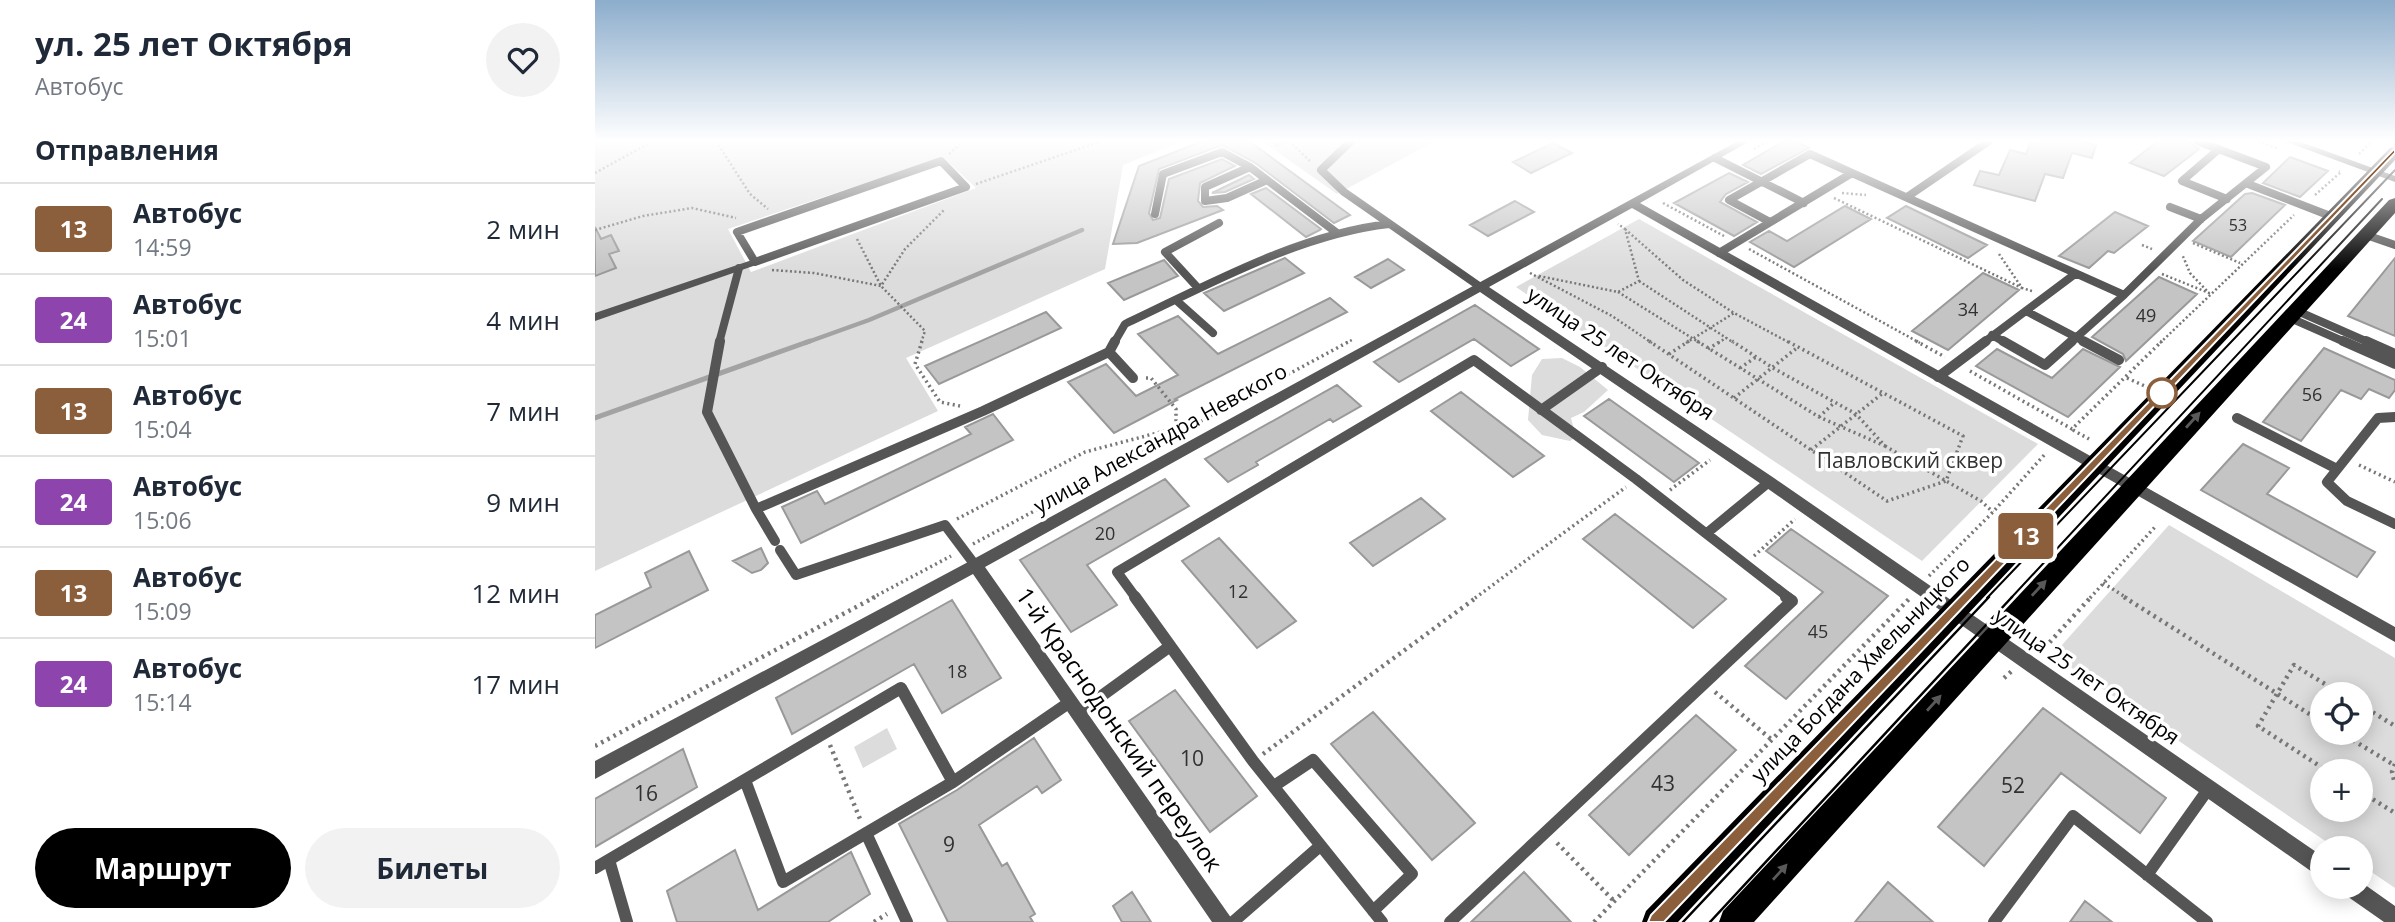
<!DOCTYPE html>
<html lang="ru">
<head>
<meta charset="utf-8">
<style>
	body { margin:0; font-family:"Open Sans",sans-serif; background:#f2f2f3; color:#1f2937; height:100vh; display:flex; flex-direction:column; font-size:26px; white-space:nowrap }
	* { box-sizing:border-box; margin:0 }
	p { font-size:23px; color:#747a83 }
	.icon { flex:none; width:38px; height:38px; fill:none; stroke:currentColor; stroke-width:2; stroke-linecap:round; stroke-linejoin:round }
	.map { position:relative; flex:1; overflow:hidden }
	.drawer { display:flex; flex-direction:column; background:#fff; width:595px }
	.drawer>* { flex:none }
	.badge { padding:0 14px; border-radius:5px; font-size:24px; line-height:46px }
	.tools { position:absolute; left:1715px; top:682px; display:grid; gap:14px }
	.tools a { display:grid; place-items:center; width:63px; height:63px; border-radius:50%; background:#fff; box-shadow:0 4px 18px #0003; font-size:35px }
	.map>.badge { position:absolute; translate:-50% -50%; box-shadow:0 0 0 4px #fff }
	h2 { padding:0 35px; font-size:26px; line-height:63px }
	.round { display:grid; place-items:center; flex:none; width:74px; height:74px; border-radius:37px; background:#f2f2f3 }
	.overview { display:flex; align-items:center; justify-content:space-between; height:119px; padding:0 35px }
	h1 { font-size:33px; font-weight:700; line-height:52px }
	.button { display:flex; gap:14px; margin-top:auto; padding:14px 35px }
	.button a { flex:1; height:80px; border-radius:42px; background:#000; color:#fff; font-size:28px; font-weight:700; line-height:80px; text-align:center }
	.button a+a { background:#f2f2f3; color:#1f2937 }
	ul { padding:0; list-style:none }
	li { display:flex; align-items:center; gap:21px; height:91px; padding:0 35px; border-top:2px solid #e0e1e3 }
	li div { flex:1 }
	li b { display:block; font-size:26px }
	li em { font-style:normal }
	li .badge { min-width:77px; font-weight:700; text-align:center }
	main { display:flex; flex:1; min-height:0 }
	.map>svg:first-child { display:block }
	.green { fill:#dcdcdc; fill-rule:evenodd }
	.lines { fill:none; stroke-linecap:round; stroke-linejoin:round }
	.stream-far1 { stroke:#a3a3a3; stroke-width:4.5 }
	.stream { stroke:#a3a3a3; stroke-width:5 }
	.building { fill:#c4c4c4; stroke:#999; stroke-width:2 }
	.path-far2 { stroke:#777; stroke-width:2.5; stroke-dasharray:2 2.5; stroke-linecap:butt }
	.path-far1 { stroke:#777; stroke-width:3.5; stroke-dasharray:2 3.5; stroke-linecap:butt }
	.path { stroke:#777; stroke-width:4.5; stroke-dasharray:2.5 4.5; stroke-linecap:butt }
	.lane-far2 { stroke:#555; stroke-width:8 }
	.lane-far1 { stroke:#555; stroke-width:10 }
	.lane { stroke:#555; stroke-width:12 }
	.street { fill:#555; fill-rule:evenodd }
	.highway { fill:#000; fill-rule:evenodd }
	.tram-far1 { stroke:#000; stroke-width:2 }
	.tram { stroke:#000; stroke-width:2.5 }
	.oneway { fill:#595959 }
	.line { fill:#8b5e3c; stroke:#fff; stroke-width:2 }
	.stop-dot { fill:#fff; stroke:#8b5e3c; stroke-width:3.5 }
	.labels { text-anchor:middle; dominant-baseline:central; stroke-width:7; stroke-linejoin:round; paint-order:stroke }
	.far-number-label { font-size:16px; fill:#313131 }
	.number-label { font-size:18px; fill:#313131 }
	.street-label { font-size:21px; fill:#000; stroke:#fff }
	.park-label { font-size:21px; fill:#333; stroke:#fff }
	.near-number-label { font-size:21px; fill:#313131 }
	.near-street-label { font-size:24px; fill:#000; stroke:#fff }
</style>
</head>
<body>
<main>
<section class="drawer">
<div class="overview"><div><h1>ул. 25 лет Октября</h1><p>Автобус</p></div><a class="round"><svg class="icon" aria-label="heart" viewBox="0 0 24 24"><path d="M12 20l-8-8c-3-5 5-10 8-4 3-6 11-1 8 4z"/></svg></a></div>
<h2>Отправления</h2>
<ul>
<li><span class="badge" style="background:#8b5e3c;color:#fff">13</span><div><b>Автобус</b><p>14:59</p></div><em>2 мин</em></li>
<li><span class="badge" style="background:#8e44ad;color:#fff">24</span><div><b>Автобус</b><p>15:01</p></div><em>4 мин</em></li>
<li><span class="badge" style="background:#8b5e3c;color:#fff">13</span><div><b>Автобус</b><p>15:04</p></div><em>7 мин</em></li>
<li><span class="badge" style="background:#8e44ad;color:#fff">24</span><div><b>Автобус</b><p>15:06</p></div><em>9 мин</em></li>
<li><span class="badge" style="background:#8b5e3c;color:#fff">13</span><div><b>Автобус</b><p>15:09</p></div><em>12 мин</em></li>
<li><span class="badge" style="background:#8e44ad;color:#fff">24</span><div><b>Автобус</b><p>15:14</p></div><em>17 мин</em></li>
</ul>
<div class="button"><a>Маршрут</a><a>Билеты</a></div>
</section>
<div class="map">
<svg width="1800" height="922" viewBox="0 0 1800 922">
	<rect width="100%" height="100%" fill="#fff"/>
	<!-- green -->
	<path class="green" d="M 0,141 L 587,141 L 528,165 L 510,269 L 311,358 L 343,411 L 0,571 ZM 348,157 L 381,188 L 156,272 L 133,229 Z
		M 667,141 L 840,141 L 742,194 Z
		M 1044,219 L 1443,444 L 1327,561 L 921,287 Z
		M 967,358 L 985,367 L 1013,390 L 989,412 L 976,418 L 981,437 L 975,441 L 947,435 L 933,420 L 937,375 L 947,359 Z
		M 1574,525 L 1800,658 L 1800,888 L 1766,865 L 1766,849 L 1742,849 L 1458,655 ZM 1727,695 L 1766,695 L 1766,733 L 1727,733 ZM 1727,772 L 1766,772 L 1766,810 L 1727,810 Z
		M 292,728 L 302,749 L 268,768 L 259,747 Z"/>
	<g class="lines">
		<!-- stream-far1 -->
		<path class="stream-far1" d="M 681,145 L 691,141
			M 210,343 L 274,320 L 487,230"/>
		<!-- stream -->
		<path class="stream" d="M 0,418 L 215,341"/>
	</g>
	<!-- building -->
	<path class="building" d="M 608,141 L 654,141 L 755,215 L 739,223 L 659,162 L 627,145 L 564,169 L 554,213 L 558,220 L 565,218 L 574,179 L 627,159 L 640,166 L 605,183 L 603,201 L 608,207 L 622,206 L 628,210 L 542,243 L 518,244 L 544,166 Z
		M 1189,141 L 1201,141 L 1214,148 L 1166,174 L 1148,165 Z
		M 1436,141 L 1486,141 L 1501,145 L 1497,158 L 1477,153 L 1468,178 L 1450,174 L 1440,201 L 1379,185 L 1385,171 L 1404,175 L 1415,150 L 1431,154 Z
		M 1563,141 L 1592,141 L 1604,149 L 1569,176 L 1535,163 Z
		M 958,143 L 977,153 L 936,173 L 918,162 Z
		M 1695,157 L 1733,171 L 1705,197 L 1668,183 Z
		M 1134,173 L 1153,182 L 1131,194 L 1125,202 L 1162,222 L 1139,236 L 1079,203 Z
		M 654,175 L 659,179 L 630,192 L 617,193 Z
		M 671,188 L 726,229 L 725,230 L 711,237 L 656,194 Z
		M 1657,193 L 1690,205 L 1636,257 L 1598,241 L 1650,194 Z
		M 920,201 L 939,212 L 893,236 L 875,225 Z
		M 1250,206 L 1276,219 L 1199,267 L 1155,242 L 1174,231 L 1192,241 Z
		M 1311,206 L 1392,245 L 1373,258 L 1292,218 Z
		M 1520,212 L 1553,226 L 1519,253 L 1513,251 L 1494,268 L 1464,256 Z
		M 0,227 L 6,239 L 16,235 L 24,251 L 14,254 L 21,268 L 0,276 Z
		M 690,258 L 709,273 L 629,311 L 609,293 Z
		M 1800,258 L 1800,336 L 1753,316 Z
		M 793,259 L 809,270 L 776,288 L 760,277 Z
		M 569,260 L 583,276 L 529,300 L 513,283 Z
		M 1388,273 L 1424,290 L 1353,350 L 1317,331 Z
		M 1564,277 L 1602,294 L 1531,361 L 1528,354 L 1497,337 Z
		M 735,298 L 752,312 L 580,399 L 582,400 L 519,433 L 473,382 L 511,364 L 541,396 L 583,375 L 543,334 L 583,316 L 623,354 Z
		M 880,305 L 944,349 L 916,366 L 879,339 L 804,382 L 779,362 Z
		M 451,312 L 466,328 L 344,384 L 330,366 Z
		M 1729,348 L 1800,380 L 1800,390 L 1794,398 L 1774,389 L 1766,399 L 1746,390 L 1706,441 L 1668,422 Z
		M 1402,349 L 1457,378 L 1488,349 L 1525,367 L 1473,417 L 1381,366 Z
		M 742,385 L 766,406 L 738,422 L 735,419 L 661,462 L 663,465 L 633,482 L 610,459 Z
		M 866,392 L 949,456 L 918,477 L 836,411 Z
		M 1014,399 L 1104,463 L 1079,482 L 989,416 Z
		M 398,414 L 418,440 L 206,543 L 187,507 L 222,491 L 230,504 L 376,434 L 370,427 Z
		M 1648,444 L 1694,468 L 1672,494 L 1780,552 L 1762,577 L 1606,490 Z
		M 570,479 L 594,506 L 492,565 L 522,605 L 476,632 L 425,560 Z
		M 826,498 L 850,519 L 778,566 L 755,543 Z
		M 1020,514 L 1131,599 L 1098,628 L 988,539 Z
		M 1196,529 L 1293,596 L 1191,699 L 1150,666 L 1228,592 L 1171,551 Z
		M 624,538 L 701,621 L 662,648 L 587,561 Z
		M 166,548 L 173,563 L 166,570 L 157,573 L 138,561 Z
		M 94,551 L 113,590 L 0,648 L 0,615 L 56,587 L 50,573 Z
		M 357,600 L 406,678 L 347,713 L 319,664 L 197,734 L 181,698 Z
		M 580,690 L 662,796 L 615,832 L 534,721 Z
		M 1448,708 L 1571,798 L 1545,833 L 1466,773 L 1389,866 L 1343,827 Z
		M 778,712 L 880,823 L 837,860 L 736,744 Z
		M 1101,715 L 1141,750 L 1034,855 L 994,815 Z
		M 439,738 L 466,780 L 447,793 L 442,786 L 384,825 L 407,866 L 412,863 L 440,914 L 435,917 L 438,922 L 353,922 L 304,824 L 362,790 Z
		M 88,749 L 102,787 L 0,847 L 0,799 Z
		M 140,850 L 163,910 L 256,852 L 275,894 L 233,922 L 82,922 L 72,891 Z
		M 929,872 L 976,922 L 876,922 Z
		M 1293,882 L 1338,922 L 1260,922 Z
		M 537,892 L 556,922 L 527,922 L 518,906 Z
		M 1490,901 L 1517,922 L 1475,922 Z"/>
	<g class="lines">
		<!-- path-far2 -->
		<path class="path-far2" d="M 121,141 L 155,194 L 173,209
			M 694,141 L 716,162
			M 1663,141 L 1684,149
			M 1159,149 L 1173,141
			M 354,154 L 368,141
			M 1764,154 L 1777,141
			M 0,173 L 58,141
			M 381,184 L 507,141
			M 1247,193 L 1271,195
			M 1720,195 L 1746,172 L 1744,171
			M 1239,198 L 1427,288
			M 1068,203 L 1129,236
			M 1030,229 L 1088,280 L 1139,313 L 1195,343
			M 0,230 L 48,216 L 97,208 L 141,218
			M 262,239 L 286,286 L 330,331 L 326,343
			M 1598,243 L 1645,263
			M 1547,245 L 1557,249
			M 1154,249 L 1325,343
			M 1404,254 L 1427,288 L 1437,291
			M 177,270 L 219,273 L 286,286 L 310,249 L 349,210
			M 935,273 L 1017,316 L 1057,343
			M 1567,274 L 1614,293 L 1595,273 L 1587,254
			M 944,276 L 1023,292 L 1044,281 L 1030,229 L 1023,224
			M 1044,281 L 1139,343
			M 1023,292 L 1105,343
			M 751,343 L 757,340
			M 1091,343 L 1139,313
			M 1123,343 L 1131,338
			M 1565,343 L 1699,215"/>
		<!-- path-far1 -->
		<path class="path-far1" d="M 327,341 L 320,364 L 345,402 L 365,406
			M 1054,341 L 1292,501 L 1351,481 L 1368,436 L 1192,341
			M 1102,341 L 1224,417 L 1290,446 L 1261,414 L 1178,368 L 1137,341
			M 1321,341 L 1350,357
			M 1113,349 L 1126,341
			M 1074,354 L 1094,341
			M 1145,368 L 1161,357
			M 1375,371 L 1477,429 L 1567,341
			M 551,378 L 556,378 L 581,409 L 581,428
			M 1532,378 L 1552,387
			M 1139,398 L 1203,347
			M 1224,417 L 1240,402
			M 1478,430 L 1494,439
			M 1290,446 L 1386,501 L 1398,512
			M 1216,450 L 1288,393
			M 1764,465 L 1800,482
			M 1075,490 L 1115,460
			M 362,519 L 490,452 L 581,428 L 583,433
			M 378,544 L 755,341
			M 1159,556 L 1200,519
			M 1334,576 L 1398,512 L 1451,453
			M 1508,583 L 1532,598
			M 277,598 L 356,556
			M 880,598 L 1031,487
			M 1495,598 L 1560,527"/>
		<!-- path -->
		<path class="path" d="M 1529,597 L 1727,722
			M 1443,650 L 1454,643 L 1496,597
			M 1409,678 L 1418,670
			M 1120,692 L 1177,740
			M 1766,705 L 1800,726
			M 1746,733 L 1799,765
			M 235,745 L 265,819
			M 0,746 L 280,597
			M 668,754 L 882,597
			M 1800,764 L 1797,772 L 1800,784
			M 1734,772 L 1663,726 L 1699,665 L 1748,695
			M 1766,792 L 1800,813
			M 962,843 L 1019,901
			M 279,922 L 292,914
			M 999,922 L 1315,598"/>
		<!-- lane-far2 -->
		<path class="lane-far2" d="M 756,141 L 726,170 L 749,192 L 884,286
			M 1624,149 L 1587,181 L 1632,199
			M 1120,158 L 1209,203
			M 346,161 L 371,187 L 160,262 L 142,232 Z
			M 655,167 L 610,187 L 610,201 L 632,198 L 672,180
			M 1653,184 L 1738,217
			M 1312,197 L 1394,141
			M 1575,207 L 1606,219
			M 560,214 L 568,174 L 627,152 L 655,167 L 742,233
			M 1175,222 L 1134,200 L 1215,154 L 1257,173
			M 1771,235 L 1800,245
			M 1124,253 L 1257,173 L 1529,295 L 1475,343
			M 603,288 L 570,252 L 624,223
			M 1529,295 L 1606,219 L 1671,167 L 1602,141
			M 582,301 L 618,333
			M 1700,310 L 1775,343
			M 1431,311 L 1492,343
			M 1693,317 L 1752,343
			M 1397,335 L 1411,343
			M 124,343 L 144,268
			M 519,343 L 530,324 C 611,286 704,234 794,224
			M 1388,343 L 1480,274"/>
		<!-- lane-far1 -->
		<path class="lane-far1" d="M 125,341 L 112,412 L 161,509 L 388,411 L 514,352
			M 520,341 L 514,352 L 538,378
			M 1408,341 L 1450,365 L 1477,341
			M 1488,341 L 1524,360
			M 1748,341 L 1800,364
			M 1771,341 L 1800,354
			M 1343,377 L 1391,341
			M 946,410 L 1007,367
			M 1800,417 L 1783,418 L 1732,482 L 1752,501 L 1800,524
			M 1642,418 L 1742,469
			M 161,509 L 180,541
			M 1112,533 L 1174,482
			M 185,550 L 201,575 L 350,525 L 380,565
			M 541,598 L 522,572 L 879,360 L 1041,479 L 1194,598"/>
		<!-- lane -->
		<path class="lane" d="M 540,597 L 658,761 L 787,922
			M 483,713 L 574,647
			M 150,780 L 188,882 L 358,782
			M 679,786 L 718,760 L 817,874 L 778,911
			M 271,833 L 312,922
			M 14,860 L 32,922
			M 0,868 L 306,688 L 358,782 L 475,702
			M 1552,875 L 1614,788
			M 638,922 L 725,846
			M 855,922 L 1197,601 L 1191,597
			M 1399,922 L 1478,816 L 1612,922"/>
		<!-- street -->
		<path class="street" d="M 1143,141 L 1155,141 L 1045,203 L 1800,627 L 1800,642 L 1037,208 L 894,287 L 1179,478 L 1727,856 L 1727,877 L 1720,874 L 1169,486 L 885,292 L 390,567 L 639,922 L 617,922 L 378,574 L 0,779 L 0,761 L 375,561 Z
			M 1689,141 L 1703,141 L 1800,176 L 1800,182 Z
			M 160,259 L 164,260 L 164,264 L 0,321 L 0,313 Z
			M 1766,882 L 1800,906 L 1800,922 L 1789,922 L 1749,894 L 1746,887 L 1766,887 Z"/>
		<!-- highway -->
		<path class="highway" d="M 1800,147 L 1800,160 L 1083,922 L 1047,922 L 1051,911 L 1795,148 Z
			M 1800,198 L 1800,213 L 1159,922 L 1124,922 L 1128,911 L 1794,200 Z"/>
		<!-- tram-far1 -->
		<path class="tram-far1" d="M 1392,598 L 1800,170
			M 1416,598 L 1787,199"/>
		<!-- tram -->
		<path class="tram" d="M 1088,922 L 1394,597
			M 1115,922 L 1417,597"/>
	</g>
	<!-- one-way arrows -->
	<defs><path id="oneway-solid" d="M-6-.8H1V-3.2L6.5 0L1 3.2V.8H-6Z" transform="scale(1.75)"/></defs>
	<g class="oneway">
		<use href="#oneway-solid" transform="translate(1598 420) rotate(-48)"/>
		<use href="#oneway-solid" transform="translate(1444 588) rotate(-47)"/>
		<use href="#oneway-solid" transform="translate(1339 703) rotate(-48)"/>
		<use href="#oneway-solid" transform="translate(1185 872) rotate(-48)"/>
	</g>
	<!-- sky -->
	<linearGradient id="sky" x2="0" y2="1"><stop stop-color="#8cadcc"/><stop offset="0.52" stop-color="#fff"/><stop offset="1" stop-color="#fff" stop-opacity="0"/></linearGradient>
	<rect width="1800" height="270" fill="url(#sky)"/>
	<!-- line -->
	<path class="line" d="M 1800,148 L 1800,153 L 1069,922 L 1053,922 L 1056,915 Z"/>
	<!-- markers -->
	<circle class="stop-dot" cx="1567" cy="393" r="14"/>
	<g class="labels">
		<!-- far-number labels -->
		<g class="far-number-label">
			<text x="1643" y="225">53</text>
		</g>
		<!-- number labels -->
		<g class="number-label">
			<text x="1373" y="309">34</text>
			<text x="1551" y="315">49</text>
			<text x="1717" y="394">56</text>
			<text x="510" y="533">20</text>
			<text x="643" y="591">12</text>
			<text x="1223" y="631">45</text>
			<text x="362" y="671">18</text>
		</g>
		<!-- street labels -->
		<g class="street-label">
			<text transform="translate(1026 353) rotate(34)">улица 25 лет Октября</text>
			<text transform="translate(565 438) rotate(-29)">улица Александра Невского</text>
			<text transform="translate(1265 669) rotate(-46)">улица Богдана Хмельницкого</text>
			<text transform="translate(1492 676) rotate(35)">улица 25 лет Октября</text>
		</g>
		<!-- park labels -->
		<g class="park-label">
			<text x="1315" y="460">Павловский сквер</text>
		</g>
		<!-- near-number labels -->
		<g class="near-number-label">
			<text x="597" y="758">10</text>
			<text x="1068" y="783">43</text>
			<text x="1418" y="785">52</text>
			<text x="51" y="793">16</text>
			<text x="354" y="844">9</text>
		</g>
		<!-- near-street labels -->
		<g class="near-street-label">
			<text transform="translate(525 729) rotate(55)">1-й Краснодонский переулок</text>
		</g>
	</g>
</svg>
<div class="tools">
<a><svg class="icon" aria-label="locate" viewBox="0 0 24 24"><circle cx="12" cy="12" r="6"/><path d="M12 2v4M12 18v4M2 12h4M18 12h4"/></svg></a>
<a>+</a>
<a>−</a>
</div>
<b class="badge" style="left:1431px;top:536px;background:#8b5e3c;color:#fff">13</b>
</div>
</main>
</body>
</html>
